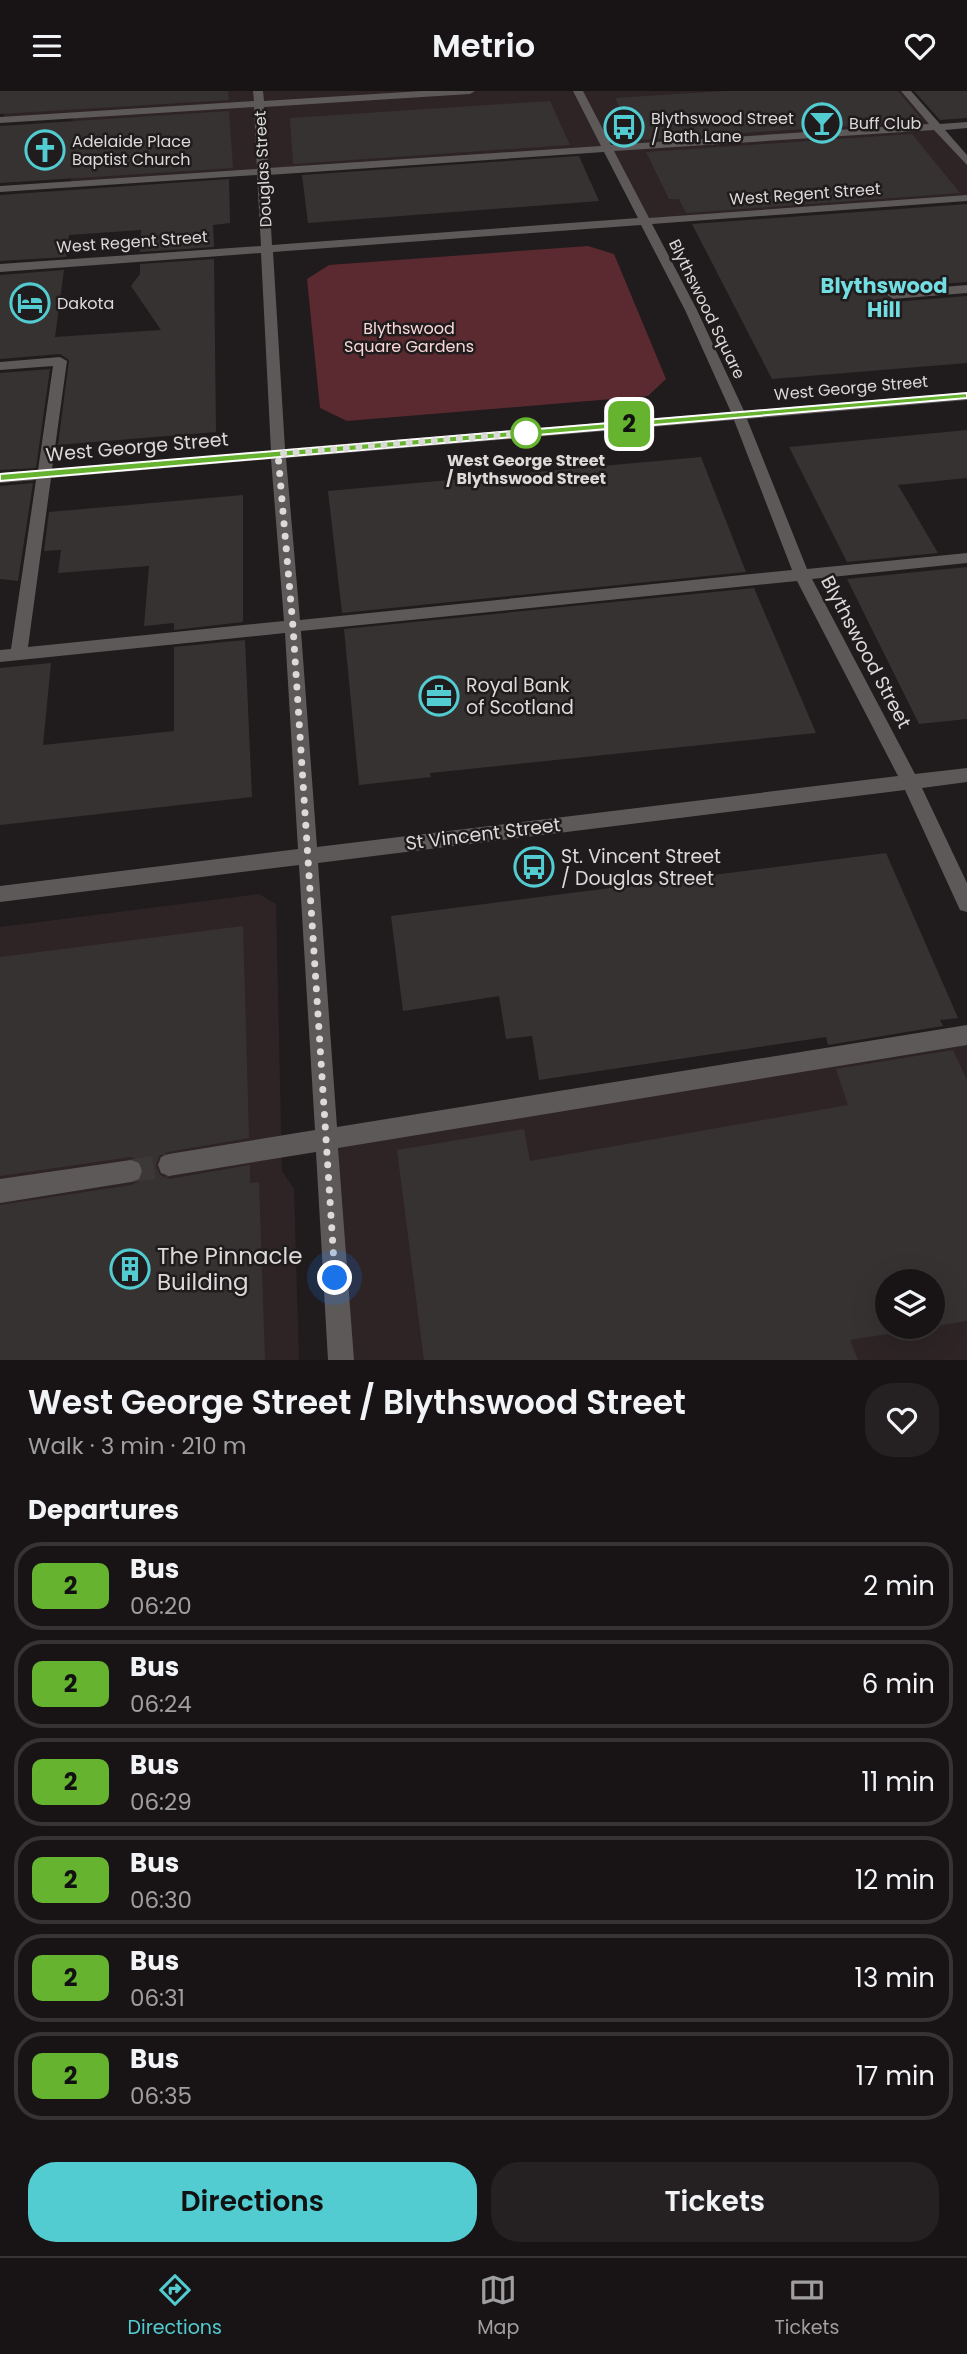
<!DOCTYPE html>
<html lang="en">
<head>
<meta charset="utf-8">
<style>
	body { margin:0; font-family:Poppins,sans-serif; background:#252122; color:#f1f3f6; height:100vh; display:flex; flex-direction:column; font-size:26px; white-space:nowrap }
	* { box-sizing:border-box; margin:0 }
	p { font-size:23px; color:#9f9ea0 }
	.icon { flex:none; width:38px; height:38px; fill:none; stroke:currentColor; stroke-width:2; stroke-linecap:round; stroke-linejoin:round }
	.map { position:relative; height:1269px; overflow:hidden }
	.drawer { display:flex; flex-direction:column; background:#181415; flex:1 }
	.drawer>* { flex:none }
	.badge { padding:0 14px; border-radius:10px; font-size:24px; line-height:46px }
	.buttons { position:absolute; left:875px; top:1178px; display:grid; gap:14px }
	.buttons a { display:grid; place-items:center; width:70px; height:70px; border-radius:50%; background:#181415; box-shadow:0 7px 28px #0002,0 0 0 2px #363334; font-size:35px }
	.you { position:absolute; width:35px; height:35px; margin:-18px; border:5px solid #fff; border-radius:50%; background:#1a73e8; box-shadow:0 0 0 10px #1a73e833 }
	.map>.badge { position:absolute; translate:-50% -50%; box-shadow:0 0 0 4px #fff }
	h2 { padding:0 28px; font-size:26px; line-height:63px }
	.round { display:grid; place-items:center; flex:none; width:74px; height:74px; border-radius:28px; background:#252122 }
	.summary { display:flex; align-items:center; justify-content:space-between; height:119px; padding:0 28px }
	h1 { font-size:33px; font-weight:600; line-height:52px }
	.cta { display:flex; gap:14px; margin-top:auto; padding:14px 28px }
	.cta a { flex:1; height:80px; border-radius:28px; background:#52ccd1; color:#111; font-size:28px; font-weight:600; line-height:80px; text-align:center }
	.cta a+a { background:#252122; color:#f1f3f6 }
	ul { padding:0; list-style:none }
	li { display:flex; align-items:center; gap:21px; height:88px; margin:0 14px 10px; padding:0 14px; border:4px solid #363334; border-radius:28px }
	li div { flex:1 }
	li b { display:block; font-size:26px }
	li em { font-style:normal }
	li .badge { min-width:77px; font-weight:700; text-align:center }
	header { display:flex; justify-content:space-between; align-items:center; height:91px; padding:0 28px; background:#181415; font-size:32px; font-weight:600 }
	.menu { display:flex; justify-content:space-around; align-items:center; height:98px; border-top:2px solid #363334; background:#181415; font-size:19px; color:#9f9ea0 }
	.menu a { display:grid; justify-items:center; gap:4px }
	.menu .selected { color:#52ccd1 }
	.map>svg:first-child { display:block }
	.built { fill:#2e2425; fill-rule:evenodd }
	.green { fill:#5a2a30 }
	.building { fill:#373232; fill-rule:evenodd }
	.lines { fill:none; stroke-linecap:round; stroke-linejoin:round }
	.minor-tunnel { stroke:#3c3838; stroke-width:23; stroke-dasharray:23 11; stroke-linecap:butt }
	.minor { fill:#5e5959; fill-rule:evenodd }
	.line { fill:#65b32e; stroke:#fff; stroke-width:2 }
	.walk { stroke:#dcd9d9; stroke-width:7; stroke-dasharray:0 12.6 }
	.stop-dot { fill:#fff; stroke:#65b32e; stroke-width:3.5 }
	.labels { text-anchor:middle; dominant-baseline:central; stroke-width:5; stroke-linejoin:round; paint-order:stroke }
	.far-poi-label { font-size:16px; fill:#dcd9d9; stroke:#201b1c; text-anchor:start }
	.far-street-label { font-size:16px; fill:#dcd9d9; stroke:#201b1c }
	.far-park-label { font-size:16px; fill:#fbd7d9; stroke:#201b1c }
	.far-stop-label { font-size:16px; font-weight:bold; fill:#dcd9d9; stroke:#201b1c }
	.street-label { font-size:19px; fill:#dcd9d9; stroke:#201b1c }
	.poi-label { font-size:19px; fill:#dcd9d9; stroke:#201b1c; text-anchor:start }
	.far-district-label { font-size:21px; font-weight:bold; fill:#72dee2; stroke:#201b1c }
	.near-poi-label { font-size:23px; fill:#dcd9d9; stroke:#201b1c; text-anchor:start }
</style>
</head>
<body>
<header><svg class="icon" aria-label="menu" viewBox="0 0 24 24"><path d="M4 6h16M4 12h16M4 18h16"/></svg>Metrio<svg class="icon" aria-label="heart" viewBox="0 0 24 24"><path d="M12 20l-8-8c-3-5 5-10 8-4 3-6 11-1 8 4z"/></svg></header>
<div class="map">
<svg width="967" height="1269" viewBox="0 0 967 1269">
	<rect width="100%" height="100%" fill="#201b1c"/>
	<!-- built -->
	<path class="built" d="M 10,0 L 906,0 L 967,71 L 967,107 L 645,130 L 605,57 L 71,93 L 73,25 L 3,29 Z
		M 259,803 L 276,813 L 282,1080 L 294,1098 L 299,1269 L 0,1269 L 0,836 Z
		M 967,944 L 967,1269 L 340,1269 L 326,1051 ZM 887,1190 L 933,1190 L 933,1236 L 887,1236 Z"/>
	<!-- green -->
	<path class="green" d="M 588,155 L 614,163 L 666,288 L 648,305 L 347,330 L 320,317 L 307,188 L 329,174 Z"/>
	<!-- building -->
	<path class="building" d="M 0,0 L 228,0 L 229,9 L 0,23 Z
		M 724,0 L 898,0 L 923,30 L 640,49 L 636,49 L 615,7 Z
		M 914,0 L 967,0 L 967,27 L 940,29 Z
		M 550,10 L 570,54 L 293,73 L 290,27 Z
		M 229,20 L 233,77 L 0,92 L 0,35 Z
		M 912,43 L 960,102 L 686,122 L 679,108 L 669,108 L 646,61 Z
		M 579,65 L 599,110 L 308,132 L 302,84 Z
		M 229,88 L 230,132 L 213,134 L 214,156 L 140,161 L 141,139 L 69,144 L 66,166 L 0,170 L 0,104 Z
		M 967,113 L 967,191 L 893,197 L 885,203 L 893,211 L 967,205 L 967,272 L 772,288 L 692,133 Z
		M 214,168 L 216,341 L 58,354 L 69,269 L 60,263 L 0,268 L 0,184 L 64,179 L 55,246 L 161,239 L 131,195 L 140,183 L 140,173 Z
		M 50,278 L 36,377 L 0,379 L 0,282 Z
		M 967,339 L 967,387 L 898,394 L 938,462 L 847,471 L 789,356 Z
		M 701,366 L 746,481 L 342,522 L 328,400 Z
		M 33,392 L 18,490 L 0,488 L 0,395 Z
		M 243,404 L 243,531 L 174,539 L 174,532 L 144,535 L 149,475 L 58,482 L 61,459 L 44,460 L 49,421 Z
		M 967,476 L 967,628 L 919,633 L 847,488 Z
		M 754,497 L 816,642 L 430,682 L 431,686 L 359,694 L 344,538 Z
		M 245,549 L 252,706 L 0,734 L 0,577 L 51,572 L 43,654 L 174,640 L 174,556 Z
		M 886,762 L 958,927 L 940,929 L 943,935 L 828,954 L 826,946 L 539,989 L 532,945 L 506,948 L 499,905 L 403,920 L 391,825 Z
		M 243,835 L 249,1047 L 168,1061 L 159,1065 L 156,1075 L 160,1084 L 169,1088 L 250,1074 L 250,1092 L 259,1091 L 265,1269 L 0,1269 L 0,1114 L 131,1094 L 140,1090 L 144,1081 L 141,1071 L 131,1066 L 0,1085 L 0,866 Z
		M 953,959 L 967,989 L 967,1230 L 850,1249 L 858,1269 L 424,1269 L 397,1059 L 524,1038 L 530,1070 L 848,1014 L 836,978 ZM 887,1190 L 933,1190 L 933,1236 L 887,1236 Z"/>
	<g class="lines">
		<!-- minor-tunnel -->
		<path class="minor-tunnel" d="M 131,1080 L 169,1074"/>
		<!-- minor -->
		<path class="minor" d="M 253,0 L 263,0 L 264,10 L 422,0 L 475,0 L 470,3 L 264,16 L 268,77 L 601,55 L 573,0 L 583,0 L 611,54 L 929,33 L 901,0 L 911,0 L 940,33 L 967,31 L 967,37 L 945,39 L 967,64 L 967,74 L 934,39 L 614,60 L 649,127 L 967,104 L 967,110 L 652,133 L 697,219 L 744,320 L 967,301 L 967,309 L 747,328 L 807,478 L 967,462 L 967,472 L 812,488 L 915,683 L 967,677 L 967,691 L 922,697 L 967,792 L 967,821 L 960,819 L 905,699 L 318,772 L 337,1036 L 967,934 L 967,954 L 338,1057 L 354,1269 L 328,1269 L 316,1061 L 169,1085 L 161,1082 L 158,1074 L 161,1066 L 169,1063 L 315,1039 L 299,774 L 0,811 L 0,795 L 298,758 L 285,542 L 0,571 L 0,559 L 11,558 L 36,389 L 0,392 L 0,382 L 38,379 L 53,275 L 0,279 L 0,271 L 60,266 L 67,270 L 52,378 L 271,360 L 261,162 L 0,181 L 0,173 L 261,155 L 257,84 L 0,101 L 0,95 L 257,78 L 254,16 L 0,32 L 0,26 L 254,10 ZM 604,61 L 638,127 L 272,154 L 268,84 ZM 641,134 L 685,219 L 731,321 L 285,358 L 273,161 ZM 734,329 L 792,479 L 300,529 L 286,367 ZM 271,368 L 284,530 L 28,556 L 51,387 ZM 797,490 L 898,685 L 317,756 L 301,540 Z
			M 967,194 L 967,202 L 893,208 L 887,204 L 893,200 Z
			M 131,1069 L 139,1072 L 142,1080 L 139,1088 L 131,1091 L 0,1112 L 0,1088 Z"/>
	</g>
	<!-- line -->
	<path class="line" d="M 967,302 L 967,307 L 0,390 L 0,383 Z"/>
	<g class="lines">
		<!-- walk -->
		<path class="walk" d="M 335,1187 L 293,536 L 278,363 L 535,341 L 526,342"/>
	</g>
	<!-- icons -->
	<defs>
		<g id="bar-ring" transform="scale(2.0125)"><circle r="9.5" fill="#201b1c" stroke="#52ccd1" stroke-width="1.5"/><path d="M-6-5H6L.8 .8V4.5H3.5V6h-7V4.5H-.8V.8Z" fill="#52ccd1"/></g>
		<g id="bus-ring" transform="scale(2.0125)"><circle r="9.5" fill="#201b1c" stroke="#52ccd1" stroke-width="1.5"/><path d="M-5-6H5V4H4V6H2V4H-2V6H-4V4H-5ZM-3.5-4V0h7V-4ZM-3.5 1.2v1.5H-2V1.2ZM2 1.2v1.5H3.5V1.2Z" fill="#52ccd1"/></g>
		<g id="church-ring" transform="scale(2.0125)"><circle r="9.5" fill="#201b1c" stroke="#52ccd1" stroke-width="1.5"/><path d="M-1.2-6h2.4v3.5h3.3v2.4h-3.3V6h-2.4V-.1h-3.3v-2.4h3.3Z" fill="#52ccd1"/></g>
		<g id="hotel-ring" transform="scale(2.0125)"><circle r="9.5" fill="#201b1c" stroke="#52ccd1" stroke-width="1.5"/><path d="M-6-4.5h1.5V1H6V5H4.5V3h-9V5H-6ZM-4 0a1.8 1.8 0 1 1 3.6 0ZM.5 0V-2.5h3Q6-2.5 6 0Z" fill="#52ccd1"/></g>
		<g id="office-ring" transform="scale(2.0125)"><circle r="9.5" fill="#201b1c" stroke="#52ccd1" stroke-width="1.5"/><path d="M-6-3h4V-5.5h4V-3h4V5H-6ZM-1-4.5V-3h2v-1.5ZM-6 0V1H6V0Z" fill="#52ccd1"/></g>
		<g id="building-ring" transform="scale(2.0125)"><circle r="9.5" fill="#201b1c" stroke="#52ccd1" stroke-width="1.5"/><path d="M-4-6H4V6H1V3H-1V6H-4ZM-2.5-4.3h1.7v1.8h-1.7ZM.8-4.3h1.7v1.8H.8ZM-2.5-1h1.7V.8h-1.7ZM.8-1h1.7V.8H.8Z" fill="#52ccd1"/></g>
	</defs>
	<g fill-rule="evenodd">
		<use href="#bar-ring" x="822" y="32"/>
		<use href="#bus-ring" x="624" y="36"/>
		<use href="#church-ring" x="45" y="59"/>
		<use href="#hotel-ring" x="30" y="212"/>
		<use href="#office-ring" x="439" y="605"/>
		<use href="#bus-ring" x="534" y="776"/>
		<use href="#building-ring" x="130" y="1178"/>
	</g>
	<!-- markers -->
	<circle class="stop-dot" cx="526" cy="342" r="14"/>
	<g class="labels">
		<!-- far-poi labels -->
		<g class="far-poi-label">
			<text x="651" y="27">Blythswood Street<tspan x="651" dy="18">/ Bath Lane</tspan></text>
			<text x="849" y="32">Buff Club</text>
			<text x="72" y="50">Adelaide Place<tspan x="72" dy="18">Baptist Church</tspan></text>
			<text x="57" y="212">Dakota</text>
		</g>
		<!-- far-street labels -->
		<g class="far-street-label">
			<text transform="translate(263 78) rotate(-93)">Douglas Street</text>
			<text transform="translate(805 103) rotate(-4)">West Regent Street</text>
			<text transform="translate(132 151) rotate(-4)">West Regent Street</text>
			<text transform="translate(707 218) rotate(64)">Blythswood Square</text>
			<text transform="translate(851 297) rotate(-5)">West George Street</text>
		</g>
		<!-- far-park labels -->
		<g class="far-park-label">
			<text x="409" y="237">Blythswood<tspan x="409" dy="18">Square Gardens</tspan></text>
		</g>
		<!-- far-stop labels -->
		<g class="far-stop-label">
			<text x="526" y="369">West George Street<tspan x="526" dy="18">/ Blythswood Street</tspan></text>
		</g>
		<!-- street labels -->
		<g class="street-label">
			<text transform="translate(137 356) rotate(-5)">West George Street</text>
			<text transform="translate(866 561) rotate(62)">Blythswood Street</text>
			<text transform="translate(483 743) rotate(-7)">St Vincent Street</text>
		</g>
		<!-- poi labels -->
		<g class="poi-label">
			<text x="466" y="594">Royal Bank<tspan x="466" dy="22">of Scotland</tspan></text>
			<text x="561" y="765">St. Vincent Street<tspan x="561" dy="22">/ Douglas Street</tspan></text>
		</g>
		<!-- far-district labels -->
		<g class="far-district-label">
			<text x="884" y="194">Blythswood<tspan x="884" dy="24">Hill</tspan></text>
		</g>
		<!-- near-poi labels -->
		<g class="near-poi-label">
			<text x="157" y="1165">The Pinnacle<tspan x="157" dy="26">Building</tspan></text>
		</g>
	</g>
</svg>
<div class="buttons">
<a><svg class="icon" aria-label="layers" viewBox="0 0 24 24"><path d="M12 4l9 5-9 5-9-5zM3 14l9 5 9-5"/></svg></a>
</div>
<div class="you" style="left:335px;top:1187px"></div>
<b class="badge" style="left:629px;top:333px;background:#65b32e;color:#111">2</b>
</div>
<section class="drawer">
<div class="summary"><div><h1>West George Street / Blythswood Street</h1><p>Walk · 3 min · 210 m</p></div><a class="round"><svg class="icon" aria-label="heart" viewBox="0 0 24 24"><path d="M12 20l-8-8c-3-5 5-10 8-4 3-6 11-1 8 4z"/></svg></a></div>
<h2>Departures</h2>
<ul>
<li><span class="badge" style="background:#65b32e;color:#111">2</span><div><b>Bus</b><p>06:20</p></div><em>2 min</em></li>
<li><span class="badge" style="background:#65b32e;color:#111">2</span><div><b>Bus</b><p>06:24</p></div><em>6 min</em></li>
<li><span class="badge" style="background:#65b32e;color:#111">2</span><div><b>Bus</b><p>06:29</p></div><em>11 min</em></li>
<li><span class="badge" style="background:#65b32e;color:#111">2</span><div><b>Bus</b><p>06:30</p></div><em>12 min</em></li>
<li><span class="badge" style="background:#65b32e;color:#111">2</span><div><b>Bus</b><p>06:31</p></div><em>13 min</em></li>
<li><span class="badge" style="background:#65b32e;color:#111">2</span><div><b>Bus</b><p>06:35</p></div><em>17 min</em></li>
</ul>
<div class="cta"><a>Directions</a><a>Tickets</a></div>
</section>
<nav class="menu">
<a class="selected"><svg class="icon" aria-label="directions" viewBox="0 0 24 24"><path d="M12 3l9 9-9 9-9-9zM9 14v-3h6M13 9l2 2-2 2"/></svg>Directions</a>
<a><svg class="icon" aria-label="map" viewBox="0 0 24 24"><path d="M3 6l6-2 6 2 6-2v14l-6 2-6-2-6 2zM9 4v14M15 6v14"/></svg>Map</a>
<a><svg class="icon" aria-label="tickets" viewBox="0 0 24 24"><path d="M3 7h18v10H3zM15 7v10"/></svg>Tickets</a>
</nav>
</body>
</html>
